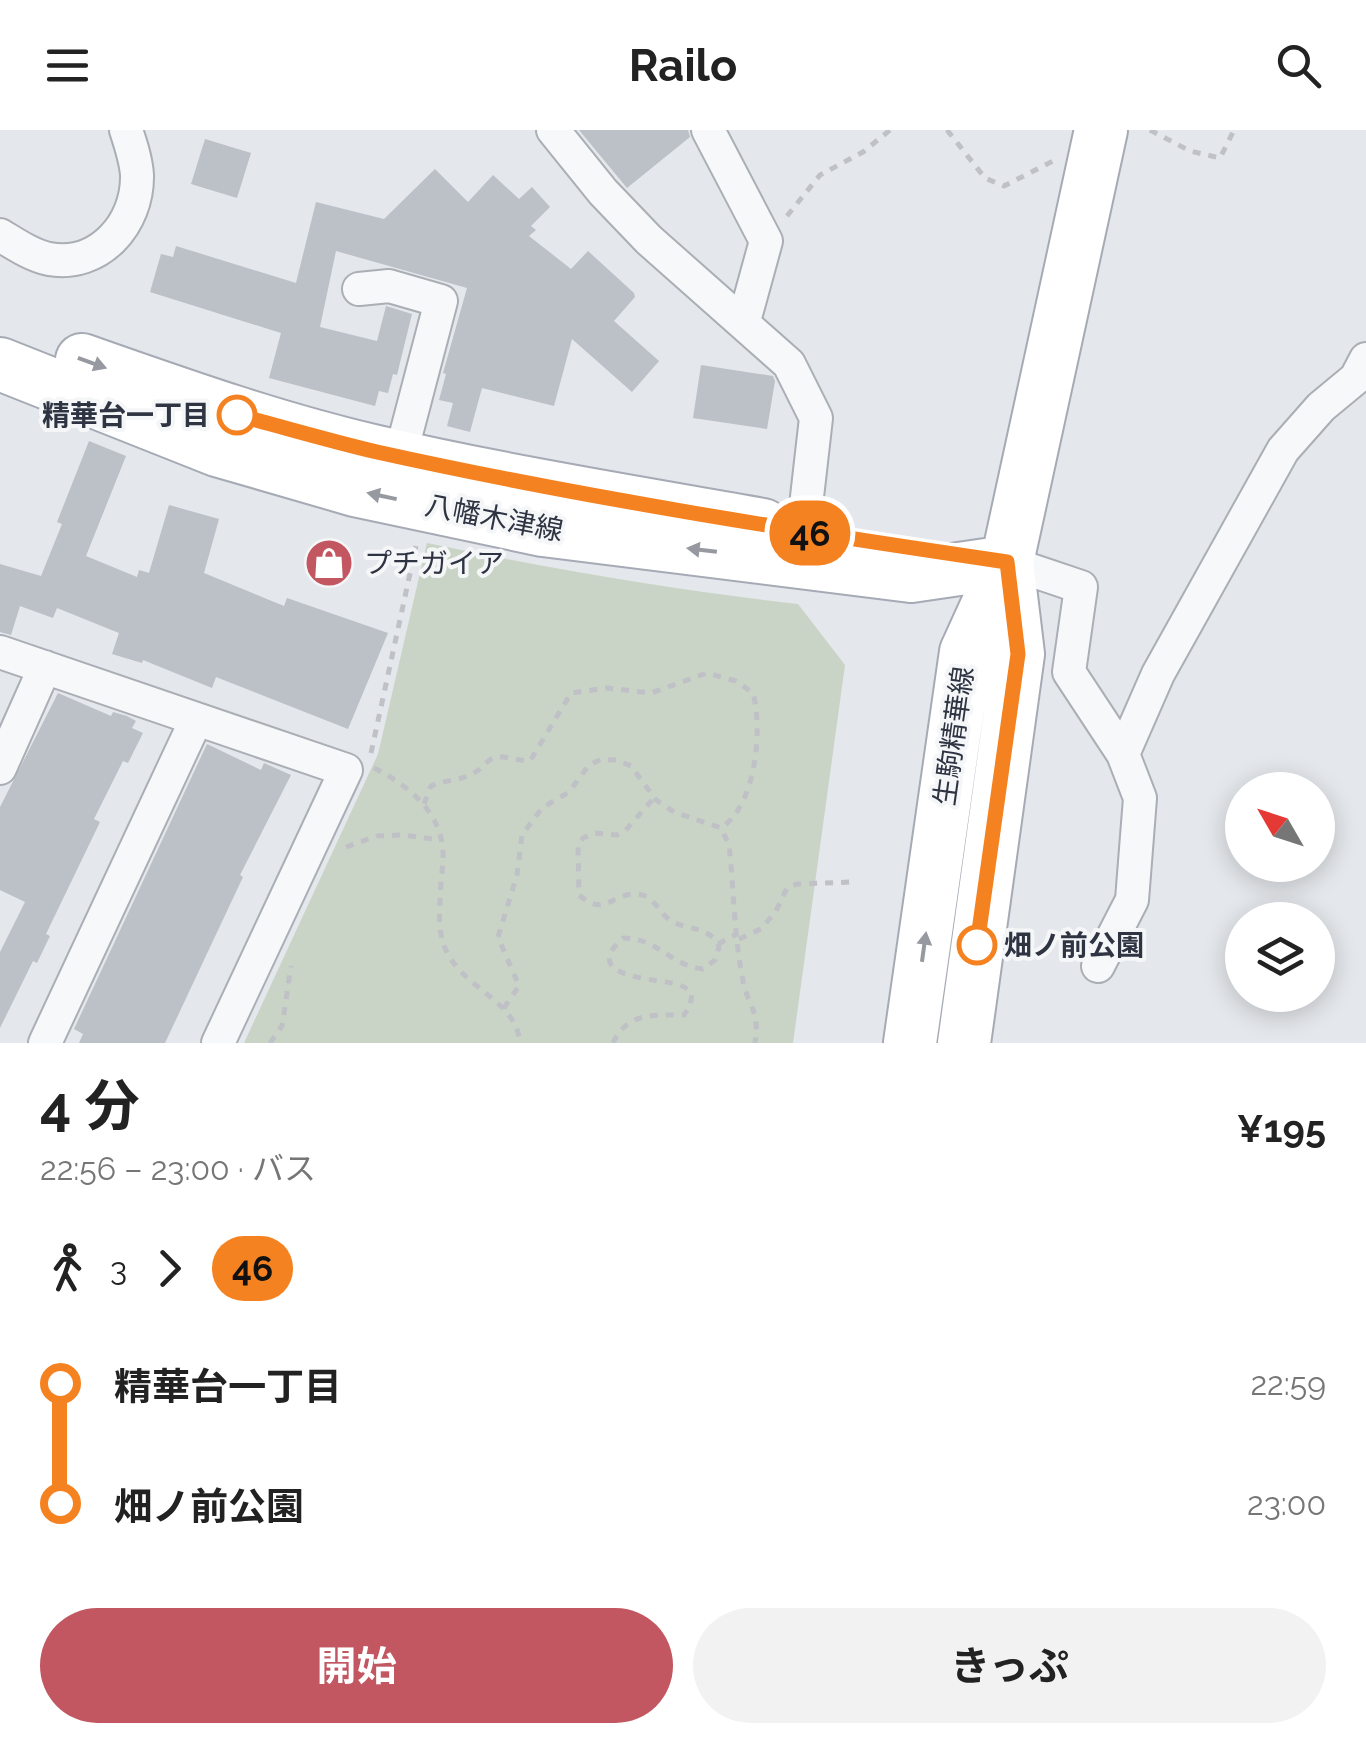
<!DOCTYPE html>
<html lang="ja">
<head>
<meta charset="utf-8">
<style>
	body { margin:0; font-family:Raleway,"Noto Sans JP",sans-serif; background:#f2f2f2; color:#222; height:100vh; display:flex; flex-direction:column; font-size:38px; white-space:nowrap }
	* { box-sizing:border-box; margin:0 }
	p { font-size:32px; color:#767676 }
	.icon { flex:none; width:55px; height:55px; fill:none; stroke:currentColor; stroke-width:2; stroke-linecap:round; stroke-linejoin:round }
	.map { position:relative; height:913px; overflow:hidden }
	.details { display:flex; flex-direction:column; background:#fff; flex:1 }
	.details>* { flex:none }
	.badge { padding:0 20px; border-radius:32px; font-size:35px; line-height:65px }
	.needle { width:65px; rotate:309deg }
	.buttons { position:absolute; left:1225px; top:642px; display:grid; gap:20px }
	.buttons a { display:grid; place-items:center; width:110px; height:110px; border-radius:50%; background:#fff; box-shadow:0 5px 25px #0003; font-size:50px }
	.map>.badge { position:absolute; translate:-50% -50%; box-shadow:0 0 0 5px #fff }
	.legs { display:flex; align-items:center; gap:15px; height:110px; padding:0 40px; font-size:32px }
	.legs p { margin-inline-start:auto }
	.head { display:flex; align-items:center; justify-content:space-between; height:170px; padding:0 40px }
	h1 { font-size:55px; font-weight:700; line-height:75px }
	.action { display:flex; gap:20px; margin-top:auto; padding:20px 40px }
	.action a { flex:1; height:115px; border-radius:60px; background:#c25761; color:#fff; font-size:40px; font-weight:700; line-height:115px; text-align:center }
	.action a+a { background:#f2f2f2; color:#222 }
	ul { padding:0 40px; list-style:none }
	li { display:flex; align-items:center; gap:35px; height:120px; font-size:38px }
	li i { display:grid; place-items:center; width:15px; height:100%; margin:0 12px; background:currentColor }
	li i::after { content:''; width:25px; height:25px; margin:-12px; border:8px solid; border-radius:50%; background:#fff }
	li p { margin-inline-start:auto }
	li:first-child i { background:linear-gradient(#0000 50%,currentColor 0) }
	li:last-child i { background:linear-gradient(currentColor 50%,#0000 0) }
	header { display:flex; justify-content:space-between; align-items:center; height:130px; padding:0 40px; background:#fff; font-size:45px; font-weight:700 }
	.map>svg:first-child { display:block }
	.green { fill:#c9d4c6 }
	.building { fill:#bcc0c7 }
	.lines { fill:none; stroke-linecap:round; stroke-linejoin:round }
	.street-casing { stroke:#aaaeb5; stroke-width:36 }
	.primary-casing { stroke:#a5aab5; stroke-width:56 }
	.path { stroke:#bfc1c6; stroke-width:5; stroke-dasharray:8 8; stroke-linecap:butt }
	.street { stroke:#f7f8f9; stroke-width:32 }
	.primary { stroke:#fff; stroke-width:52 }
	.oneway { fill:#969aa0 }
	.line-1-casing { stroke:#fff; stroke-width:22 }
	.line-1 { stroke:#f58220; stroke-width:15 }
	.stop-1-dot { fill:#fff; stroke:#f58220; stroke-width:5 }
	.labels { text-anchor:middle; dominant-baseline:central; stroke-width:8; stroke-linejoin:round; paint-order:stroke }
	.stop-label { font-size:28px; font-weight:bold; fill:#2e3442; stroke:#f4f6f8; text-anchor:end }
	.street-label { font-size:28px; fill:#2e3442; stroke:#f4f6f8 }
	.poi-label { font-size:28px; fill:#2e3442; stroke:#f4f6f8; text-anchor:start }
</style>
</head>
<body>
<header><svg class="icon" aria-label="menu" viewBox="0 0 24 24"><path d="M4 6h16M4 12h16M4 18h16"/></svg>Railo<svg class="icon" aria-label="search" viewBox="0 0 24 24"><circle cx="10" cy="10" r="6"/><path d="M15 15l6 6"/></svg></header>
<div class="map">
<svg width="1366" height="913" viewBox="0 0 1366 913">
	<rect width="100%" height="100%" fill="#e4e7eb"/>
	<!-- green -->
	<path class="green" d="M 427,413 C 550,439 673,460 798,474 L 845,535 L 793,913 L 244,913 L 378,624 Z"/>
	<!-- building -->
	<path class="building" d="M 579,0 L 688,0 L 690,7 L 627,58 Z
		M 205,9 L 251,23 L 237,68 L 191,54 Z
		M 435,39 L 468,72 L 493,45 L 519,69 L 532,57 L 550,77 L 531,96 L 536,100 L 529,106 L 571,139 L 588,121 L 634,163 L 635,167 L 614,191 L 659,231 L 632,262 L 572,209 L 554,276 L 482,258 L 470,302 L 447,296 L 453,273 L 439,270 L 446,244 L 443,243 L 467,158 L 336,121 L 320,197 L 377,211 L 386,176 L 412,184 L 397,245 L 393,244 L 388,263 L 379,261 L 375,276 L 269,248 L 281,203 L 150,162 L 161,124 L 173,127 L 176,116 L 296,153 L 316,72 L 384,89 Z
		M 701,235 L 773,246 L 775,251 L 767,299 L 693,288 Z
		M 89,311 L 126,326 L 86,426 L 137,447 L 139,440 L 149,443 L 169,375 L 219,389 L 204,443 L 284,476 L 287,468 L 388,503 L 348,599 L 216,547 L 212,558 L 143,530 L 142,533 L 112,524 L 119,503 L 57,478 L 53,488 L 20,476 L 11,505 L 0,502 L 0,434 L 41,446 L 62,394 L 57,392 Z
		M 58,563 L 111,586 L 113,582 L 127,586 L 136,591 L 132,598 L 143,603 L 128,633 L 123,631 L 94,689 L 100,692 L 46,804 L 50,806 L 37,833 L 33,831 L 0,898 L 0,822 L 25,772 L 0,760 L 0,677 Z
		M 207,614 L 261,640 L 264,633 L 291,645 L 240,745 L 243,747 L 165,913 L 79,913 L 83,904 L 74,899 Z"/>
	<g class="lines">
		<!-- street casing -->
		<g class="street-casing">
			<path id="street" d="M 553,0 L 603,62 L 649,110 L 789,234 L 816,288 L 803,402
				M 708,0 L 766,111 L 744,191
				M 0,105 C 15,114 31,125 49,129 C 99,138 138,94 137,45 C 136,30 131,15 126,0
				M 359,159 L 389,156 L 441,171 L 400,327
				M 1007,432 L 1081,457 L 1069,542 L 1123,624 L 1140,668 L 1132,770 L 1098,836
				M 0,522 L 346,640 L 218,913
				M 1123,624 L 1158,544 L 1283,320 L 1321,277 L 1356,248 L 1366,229
				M 0,638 L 45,537
				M 45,913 L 196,590"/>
		</g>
		<!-- primary casing -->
		<g class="primary-casing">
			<path id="primary" d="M 82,230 C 179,264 274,298 373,321 C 502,351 633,372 763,395
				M 0,234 L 217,320 L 355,360 L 543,400 L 911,446 L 1007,432
				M 910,913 L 966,522 L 1007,432 L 1101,0
				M 964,913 L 1018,524 L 1007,433"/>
		</g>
		<!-- path -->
		<path class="path" d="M 947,0 L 985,48 L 1004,56 L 1053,31
			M 1150,0 L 1190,21 L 1220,28 L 1234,0
			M 787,86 L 820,45 L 863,22 L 890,0
			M 371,623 L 416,416
			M 374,638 C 408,655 443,683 443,725 C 443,740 440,756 440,772 C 439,787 439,804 445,818 C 462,859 516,869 520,913
			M 424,674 L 431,656 C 447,649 463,651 477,641 C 484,637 488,628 497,627 C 506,626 519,631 530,631 L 571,563 L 607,558 L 651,563 L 707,543 L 736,551 L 753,563 C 763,600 756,675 721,698
			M 346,717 L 377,706 L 403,705 L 440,710
			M 739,809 L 761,799 L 776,781 L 787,758 L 797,754 L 852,752
			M 718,814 L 737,804
			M 504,878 L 519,856 L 498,807 L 517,745 L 522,705 L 542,678 L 569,662 L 589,635 L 602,629 L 616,630 L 631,636 L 656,670 L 674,682 L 721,698 L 729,715 C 734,759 734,808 743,851 C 749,879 760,880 755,913
			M 270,913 L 282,896 L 291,836
			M 613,913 C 627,882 654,885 684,885 L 690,876 L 692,864 C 686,858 687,858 679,855 C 660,848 577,849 623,808 C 658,808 669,835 703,839 L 715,830 L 719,817 C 710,796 691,801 673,792 C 659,785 655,765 637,764 C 610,763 606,788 579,765 L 578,716 L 583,708 L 594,703 L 617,705 L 625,701 L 654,668"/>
		<!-- street -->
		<use href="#street" class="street"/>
		<!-- primary -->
		<use href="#primary" class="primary"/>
	</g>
	<!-- one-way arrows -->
	<defs><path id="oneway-solid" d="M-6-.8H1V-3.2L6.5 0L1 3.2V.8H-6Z" transform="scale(2.5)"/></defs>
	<g class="oneway">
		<use href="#oneway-solid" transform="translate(92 233) rotate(20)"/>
		<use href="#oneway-solid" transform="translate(382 366) rotate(-168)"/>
		<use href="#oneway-solid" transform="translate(702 420) rotate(-173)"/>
		<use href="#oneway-solid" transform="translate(924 817) rotate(-82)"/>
	</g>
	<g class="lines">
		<!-- line-1 casing -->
		<g class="line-1-casing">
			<path id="line-1" d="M 237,285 C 283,297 330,311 377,322 C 585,368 796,401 1007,432 L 1018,524 L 977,815"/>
		</g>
		<!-- line-1 -->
		<use href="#line-1" class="line-1"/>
	</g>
	<!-- icons -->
	<defs>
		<g id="shop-disc" transform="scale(2.5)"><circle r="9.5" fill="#c25761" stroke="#f4f6f8"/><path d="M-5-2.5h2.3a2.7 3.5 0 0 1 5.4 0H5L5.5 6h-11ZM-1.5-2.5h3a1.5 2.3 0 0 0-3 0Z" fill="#fff"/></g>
	</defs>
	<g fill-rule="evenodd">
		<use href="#shop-disc" x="329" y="433"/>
	</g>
	<!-- markers -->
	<g class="stop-1-dot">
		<circle cx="237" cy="285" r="18"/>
		<circle cx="977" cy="815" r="18"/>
	</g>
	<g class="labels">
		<!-- stop labels -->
		<g class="stop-label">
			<text x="210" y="285">精華台一丁目</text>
			<text x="1004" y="815" text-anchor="start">畑ノ前公園</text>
		</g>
		<!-- street labels -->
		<g class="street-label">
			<text transform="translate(494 388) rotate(11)">八幡木津線</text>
			<text transform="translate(954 606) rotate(-82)">生駒精華線</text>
		</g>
		<!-- poi labels -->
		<g class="poi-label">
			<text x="364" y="433">プチガイア</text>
		</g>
	</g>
</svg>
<div class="buttons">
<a><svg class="needle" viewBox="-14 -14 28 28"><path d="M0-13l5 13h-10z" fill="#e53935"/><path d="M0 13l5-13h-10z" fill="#767676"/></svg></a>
<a><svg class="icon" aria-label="layers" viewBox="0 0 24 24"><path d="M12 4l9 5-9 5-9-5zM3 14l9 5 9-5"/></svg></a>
</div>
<b class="badge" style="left:810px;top:403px;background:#f58220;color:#111">46</b>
</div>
<section class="details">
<div class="head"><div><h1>4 分</h1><p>22:56 – 23:00 · バス</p></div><b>¥195</b></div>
<div class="legs"><svg class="icon" aria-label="walk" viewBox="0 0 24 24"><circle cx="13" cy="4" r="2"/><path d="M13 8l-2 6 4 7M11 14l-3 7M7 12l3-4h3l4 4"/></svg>3<svg class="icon" aria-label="forward" viewBox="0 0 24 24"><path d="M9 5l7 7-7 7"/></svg><b class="badge" style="background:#f58220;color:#111">46</b></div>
<ul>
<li><i style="color:#f58220"></i><b>精華台一丁目</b><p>22:59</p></li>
<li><i style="color:#f58220"></i><b>畑ノ前公園</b><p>23:00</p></li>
</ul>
<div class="action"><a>開始</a><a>きっぷ</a></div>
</section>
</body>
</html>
